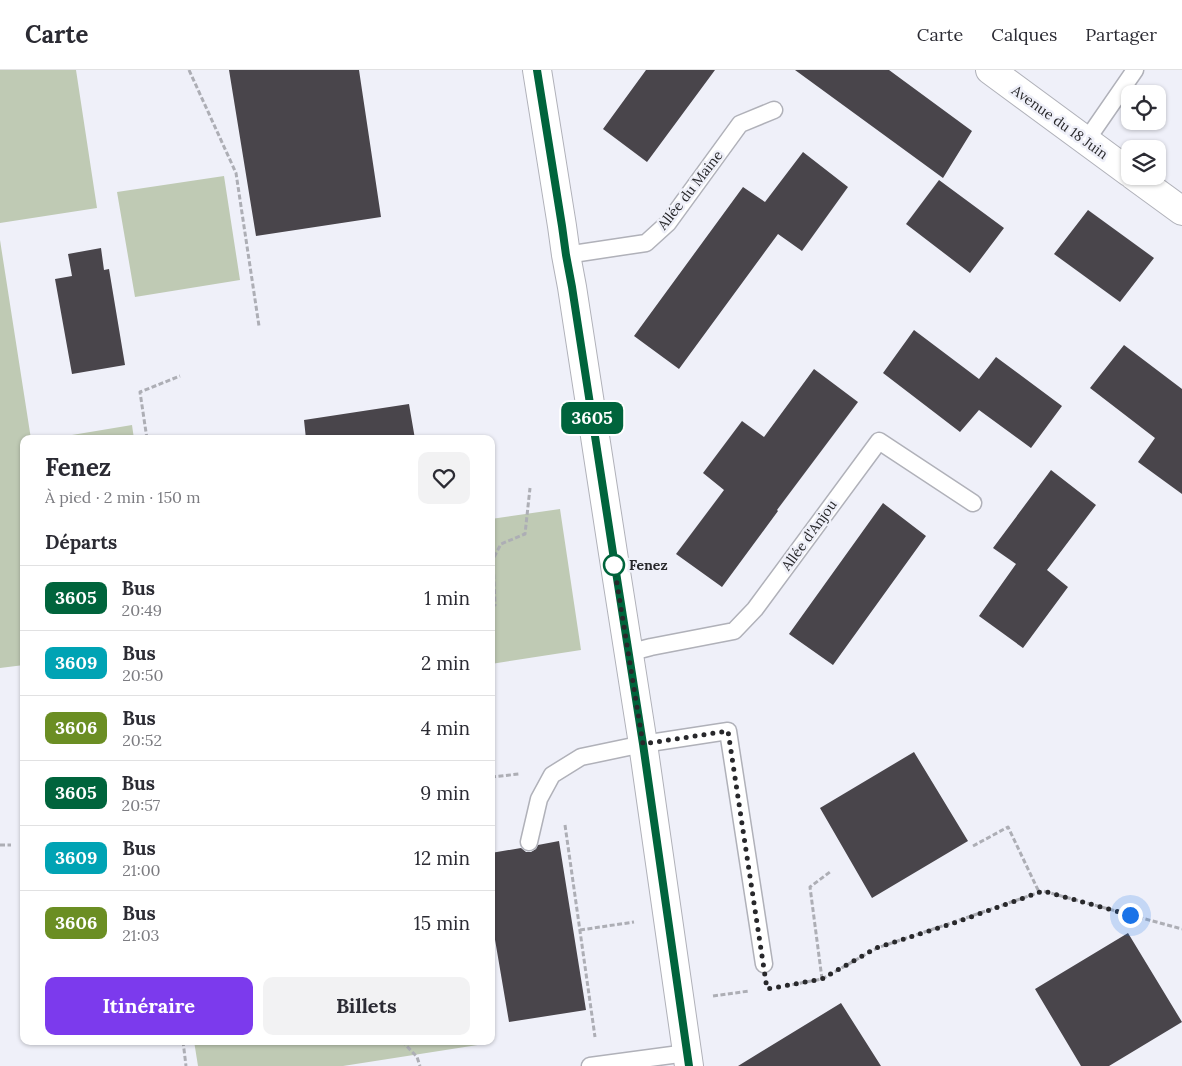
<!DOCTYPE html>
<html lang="fr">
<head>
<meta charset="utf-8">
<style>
	body { margin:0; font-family:Lora,serif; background:#f2f2f3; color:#2b2b33; height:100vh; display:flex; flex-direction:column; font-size:19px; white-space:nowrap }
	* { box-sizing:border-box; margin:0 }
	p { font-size:16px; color:#7c7c81 }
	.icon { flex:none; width:28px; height:28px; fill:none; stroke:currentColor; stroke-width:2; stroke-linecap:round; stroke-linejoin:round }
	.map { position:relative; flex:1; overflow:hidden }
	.side { position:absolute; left:20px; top:365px; width:475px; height:610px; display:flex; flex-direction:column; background:#fff; border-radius:10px; box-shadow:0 1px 4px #0004 }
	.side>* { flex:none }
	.badge { padding:0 10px; border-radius:8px; font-size:18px; line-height:32px }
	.tools { position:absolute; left:1121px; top:15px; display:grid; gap:10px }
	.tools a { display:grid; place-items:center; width:45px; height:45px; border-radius:10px; background:#fff; box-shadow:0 1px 4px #0004; font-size:25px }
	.you { position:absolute; width:25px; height:25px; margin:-12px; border:4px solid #fff; border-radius:50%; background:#1a73e8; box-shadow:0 0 0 8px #1a73e833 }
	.map>.badge { position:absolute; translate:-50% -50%; box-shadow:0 0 0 2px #fff }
	h2 { padding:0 25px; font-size:19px; line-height:45px }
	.round { display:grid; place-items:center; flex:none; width:52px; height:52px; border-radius:10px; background:#f2f2f3 }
	.summary { display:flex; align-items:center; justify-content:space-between; height:85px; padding:0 25px }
	h1 { font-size:24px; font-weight:800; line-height:38px }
	.primary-button { display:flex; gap:10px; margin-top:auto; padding:10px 25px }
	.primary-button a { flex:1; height:58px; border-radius:10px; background:#7c3aed; color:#fff; font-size:20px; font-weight:800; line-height:58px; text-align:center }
	.primary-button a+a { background:#f2f2f3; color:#2b2b33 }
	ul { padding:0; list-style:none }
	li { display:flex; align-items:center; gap:15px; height:65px; padding:0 25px; border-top:1px solid #e1e1e2 }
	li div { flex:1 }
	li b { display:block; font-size:19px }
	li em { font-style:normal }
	li .badge { min-width:55px; font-weight:700; text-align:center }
	header { display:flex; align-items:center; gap:30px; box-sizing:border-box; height:70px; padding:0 25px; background:#fff; border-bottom:1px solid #e1e1e2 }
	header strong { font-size:24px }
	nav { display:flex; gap:28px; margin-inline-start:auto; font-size:18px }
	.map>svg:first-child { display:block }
	.green { fill:#bfcab4 }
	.building { fill:#49454b }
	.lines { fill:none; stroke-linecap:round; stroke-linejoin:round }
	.service-casing { stroke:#b0b1b9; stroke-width:19 }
	.minor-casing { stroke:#b0b1b9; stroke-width:30 }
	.path { stroke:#adaeb5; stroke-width:3; stroke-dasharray:5 2.5; stroke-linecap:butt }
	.service { stroke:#fff; stroke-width:16 }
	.minor { stroke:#fff; stroke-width:28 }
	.line-casing { stroke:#fff; stroke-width:11 }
	.line { stroke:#00643c; stroke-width:8 }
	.walk { stroke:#28282b; stroke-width:5; stroke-dasharray:0 9 }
	.stop-dot { fill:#fff; stroke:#00643c; stroke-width:2.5 }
	.labels { text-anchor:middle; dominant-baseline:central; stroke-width:5; stroke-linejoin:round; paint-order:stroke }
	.street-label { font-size:14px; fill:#28282b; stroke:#eff0f9 }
	.stop-label { font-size:14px; font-weight:bold; fill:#28282b; stroke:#eff0f9; text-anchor:start }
</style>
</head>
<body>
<header>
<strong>Carte</strong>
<nav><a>Carte</a><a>Calques</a><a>Partager</a></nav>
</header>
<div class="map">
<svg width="1182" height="996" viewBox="0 0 1182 996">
	<rect width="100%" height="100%" fill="#eff0f9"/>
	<!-- green -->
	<path class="green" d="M 0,0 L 76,0 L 97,138 L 0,153 Z
		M 224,106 L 240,210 L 135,227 L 117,122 Z
		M 0,170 L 31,369 L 24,369 L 24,595 L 0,598 Z
		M 132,355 L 134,369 L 48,369 Z
		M 560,439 L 581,580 L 491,594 L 491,449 Z
		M 194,971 L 483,971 L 484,974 L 343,996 L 198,996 Z"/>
	<!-- building -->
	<path class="building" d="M 229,0 L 359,0 L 381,147 L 256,166 Z
		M 646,0 L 715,0 L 647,92 L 603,59 Z
		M 795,0 L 889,0 L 972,61 L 943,108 Z
		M 803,82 L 848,117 L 802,181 L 778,164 L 679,299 L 634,266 L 743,117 L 765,132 Z
		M 939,110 L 1004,158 L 970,203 L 906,154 Z
		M 1088,140 L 1154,188 L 1120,232 L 1054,184 Z
		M 101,178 L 104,200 L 109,199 L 125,295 L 72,304 L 55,209 L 72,206 L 68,184 Z
		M 914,260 L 979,309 L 996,287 L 1062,336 L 1031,378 L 979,340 L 960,362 L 883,303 Z
		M 1124,275 L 1182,319 L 1182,424 L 1138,392 L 1155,368 L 1090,318 Z
		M 814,299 L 858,332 L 777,440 L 778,441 L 722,517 L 676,484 L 724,420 L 703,403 L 742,351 L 764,367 Z
		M 409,334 L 415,369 L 306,369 L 304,350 Z
		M 1051,400 L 1096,435 L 1047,500 L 1068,517 L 1023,578 L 979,546 L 1016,494 L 993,478 Z
		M 883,433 L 926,466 L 833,595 L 789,564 Z
		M 914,682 L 968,771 L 872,828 L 820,738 Z
		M 559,771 L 586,940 L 509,952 L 491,846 L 491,783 L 521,778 L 526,782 L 531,782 L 536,779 L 538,775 Z
		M 1128,863 L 1182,952 L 1109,996 L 1081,996 L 1035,919 Z
		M 841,933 L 881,996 L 738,996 Z"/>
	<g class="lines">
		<!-- service casing -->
		<g class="service-casing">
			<path id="service" d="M 1086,71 L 1135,0
				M 566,185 L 646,173 L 668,153 L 740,54 L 774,40
				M 628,583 L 651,577 L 734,561 L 755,539 L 879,371 L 973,433
				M 529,772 L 539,729 L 552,705 L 581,687 L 643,674 L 728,661 L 764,894
				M 590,996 L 687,983"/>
		</g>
		<!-- minor casing -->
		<g class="minor-casing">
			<path id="minor" d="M 537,0 L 562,156 L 566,185 L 572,217 L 613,483 L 643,674 L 689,996
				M 990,0 L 1130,103
				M 1134,106 L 1182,141"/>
		</g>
		<!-- path -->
		<path class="path" d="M 189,0 L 236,103 L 259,256
			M 147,369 L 140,322 L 180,306
			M 491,536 L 495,535 L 493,489 L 501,474 L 525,464 L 530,418
			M 491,707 L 519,704
			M 565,755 L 595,967
			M 0,775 L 11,775
			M 973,776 L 1008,757 L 1039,822
			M 580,860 L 634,852
			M 822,909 L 810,817 L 830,802
			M 785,916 L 822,909 L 877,878 L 951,853 L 1043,821 L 1182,859
			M 713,926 L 749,921
			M 183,971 L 186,996
			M 402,971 L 417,987 L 420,996"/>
		<!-- service -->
		<use href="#service" class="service"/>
		<!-- minor -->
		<use href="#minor" class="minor"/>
	</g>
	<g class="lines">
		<!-- line casing -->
		<g class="line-casing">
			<path id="line" d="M 537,0 L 562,156 L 566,185 L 572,217 L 613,483 L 643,674 L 689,996"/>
		</g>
		<!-- line -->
		<use href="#line" class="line"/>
		<!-- walk -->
		<path class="walk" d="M 614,495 L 643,674 L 728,661 L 767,919 L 822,909 L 876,878 L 951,854 L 1043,821 L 1130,845"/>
	</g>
	<!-- markers -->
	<circle class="stop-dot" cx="614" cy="495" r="10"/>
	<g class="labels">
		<!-- street labels -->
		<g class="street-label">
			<text transform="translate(1060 52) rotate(36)">Avenue du 18 Juin</text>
			<text transform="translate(690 120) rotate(-52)">Allée du Maine</text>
			<text transform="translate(809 465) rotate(-54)">Allée d'Anjou</text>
		</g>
		<!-- stop labels -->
		<g class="stop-label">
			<text x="629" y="495">Fenez</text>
		</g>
	</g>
</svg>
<div class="tools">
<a><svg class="icon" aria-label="locate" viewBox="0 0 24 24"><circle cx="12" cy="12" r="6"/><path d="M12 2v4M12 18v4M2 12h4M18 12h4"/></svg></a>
<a><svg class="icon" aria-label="layers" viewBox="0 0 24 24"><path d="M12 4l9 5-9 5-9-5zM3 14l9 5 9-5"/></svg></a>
</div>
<div class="you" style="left:1130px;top:845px"></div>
<b class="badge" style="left:592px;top:348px;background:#00643c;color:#fff">3605</b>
<section class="side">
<div class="summary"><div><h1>Fenez</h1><p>À pied · 2 min · 150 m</p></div><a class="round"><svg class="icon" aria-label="heart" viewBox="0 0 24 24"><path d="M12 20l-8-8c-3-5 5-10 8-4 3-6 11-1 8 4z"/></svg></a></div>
<h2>Départs</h2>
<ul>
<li><span class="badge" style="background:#00643c;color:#fff">3605</span><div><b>Bus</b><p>20:49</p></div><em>1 min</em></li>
<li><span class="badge" style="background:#00a3b4;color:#fff">3609</span><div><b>Bus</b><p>20:50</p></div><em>2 min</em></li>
<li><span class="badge" style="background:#6b8e23;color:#fff">3606</span><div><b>Bus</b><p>20:52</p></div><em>4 min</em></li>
<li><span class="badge" style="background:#00643c;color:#fff">3605</span><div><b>Bus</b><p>20:57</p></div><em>9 min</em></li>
<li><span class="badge" style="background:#00a3b4;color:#fff">3609</span><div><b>Bus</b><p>21:00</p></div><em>12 min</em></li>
<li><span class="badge" style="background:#6b8e23;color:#fff">3606</span><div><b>Bus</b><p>21:03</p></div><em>15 min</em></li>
</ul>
<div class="primary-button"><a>Itinéraire</a><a>Billets</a></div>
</section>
</div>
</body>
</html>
